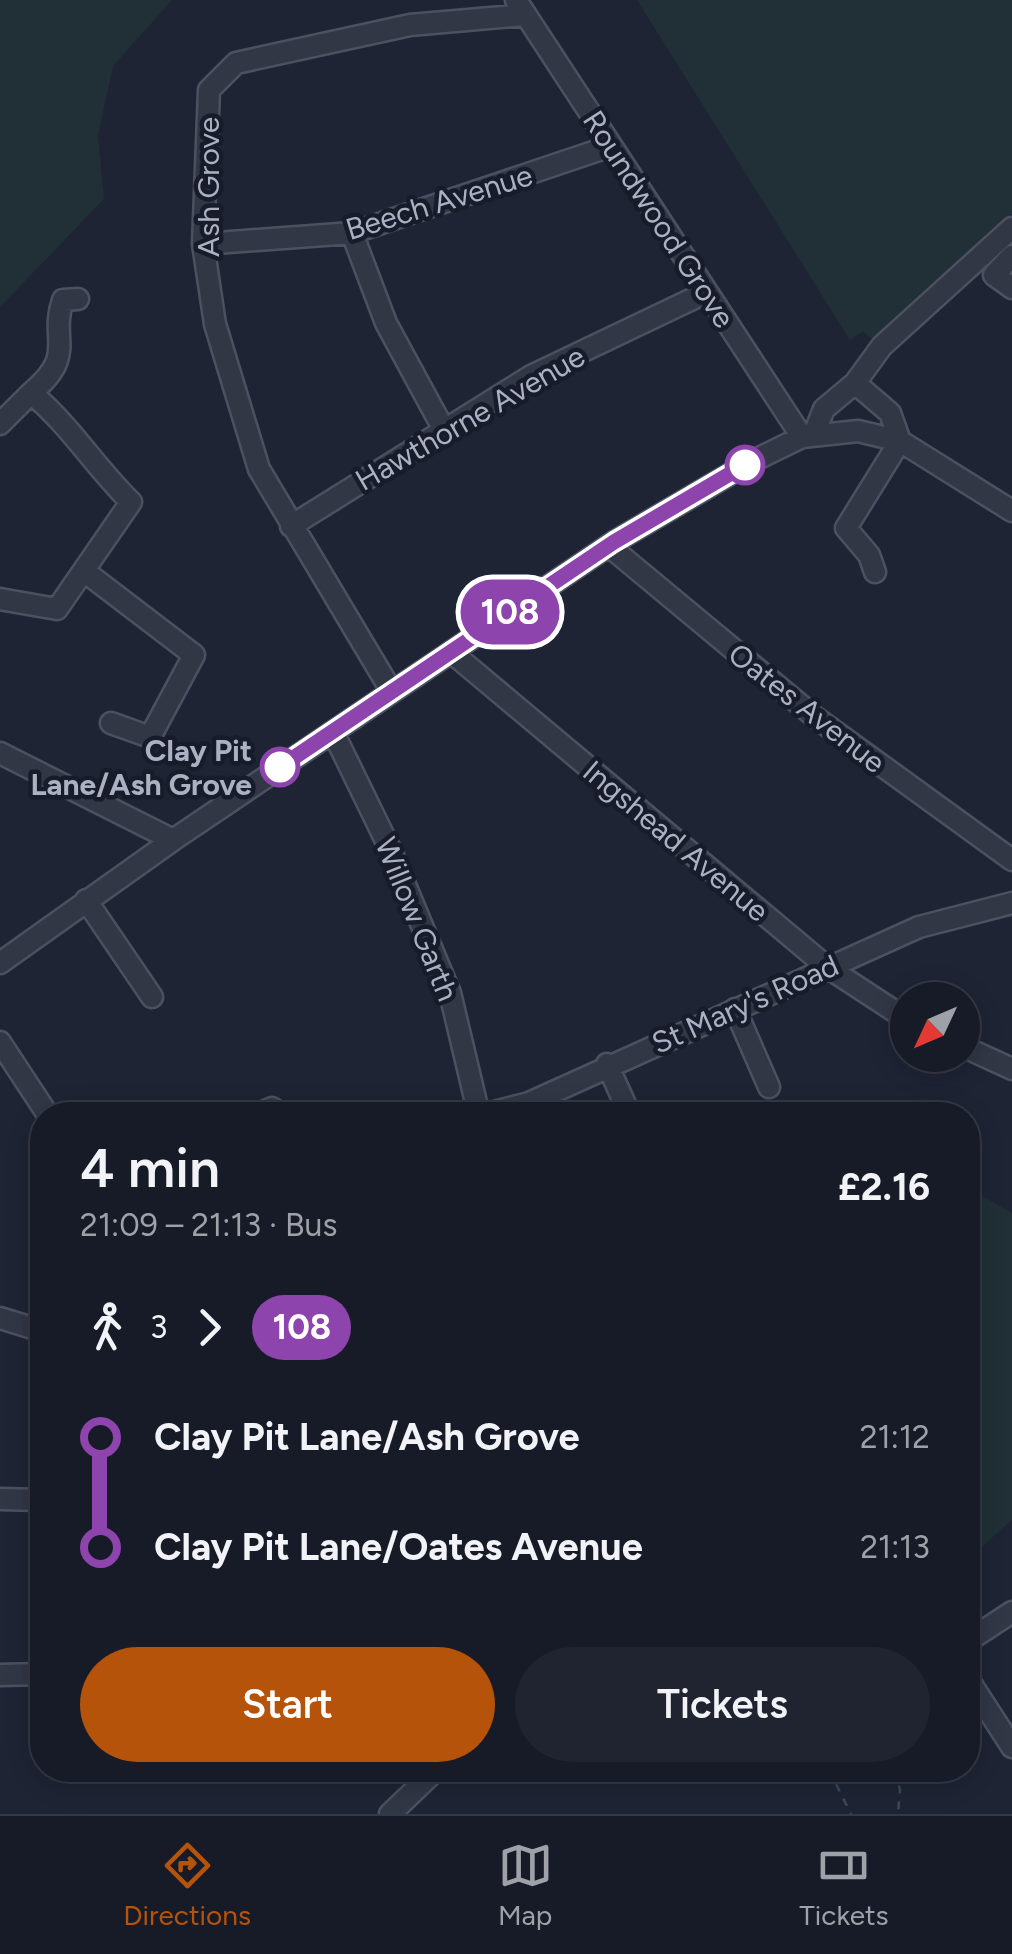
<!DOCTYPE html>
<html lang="en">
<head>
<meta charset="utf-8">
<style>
	body { margin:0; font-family:Figtree,sans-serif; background:#202430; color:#f1f3f6; height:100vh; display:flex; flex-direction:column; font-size:38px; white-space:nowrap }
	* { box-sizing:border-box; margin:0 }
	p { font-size:32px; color:#9ea1a8 }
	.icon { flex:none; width:55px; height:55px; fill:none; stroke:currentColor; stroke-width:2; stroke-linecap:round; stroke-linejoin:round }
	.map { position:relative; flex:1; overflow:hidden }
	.drawer { position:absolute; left:30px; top:1102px; width:950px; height:680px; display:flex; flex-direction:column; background:#171b28; border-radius:40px; box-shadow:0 5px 25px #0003,0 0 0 2px #363945 }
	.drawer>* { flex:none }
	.badge { padding:0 20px; border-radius:32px; font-size:35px; line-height:65px }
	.needle { width:65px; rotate:226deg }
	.tools { position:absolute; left:890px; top:982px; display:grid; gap:20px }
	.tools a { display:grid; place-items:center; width:90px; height:90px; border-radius:50%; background:#171b28; box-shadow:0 5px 25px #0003,0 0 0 2px #363945; font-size:50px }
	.map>.badge { position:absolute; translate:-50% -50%; box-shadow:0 0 0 5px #fff }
	.legs { display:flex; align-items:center; gap:15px; height:110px; padding:0 50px; font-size:32px }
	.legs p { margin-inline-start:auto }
	.summary { display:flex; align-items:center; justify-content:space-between; height:170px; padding:0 50px }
	h1 { font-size:55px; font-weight:600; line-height:75px }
	.button { display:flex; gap:20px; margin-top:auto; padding:20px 50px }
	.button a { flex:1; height:115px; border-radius:60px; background:#b45309; color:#fff; font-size:40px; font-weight:600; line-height:115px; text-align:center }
	.button a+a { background:#202430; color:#f1f3f6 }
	ul { padding:0 50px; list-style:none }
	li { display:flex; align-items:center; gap:35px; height:110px; font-size:38px }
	li i { display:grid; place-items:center; width:15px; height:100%; margin:0 12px; background:currentColor }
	li i::after { content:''; width:25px; height:25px; margin:-12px; border:8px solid; border-radius:50%; background:#171b28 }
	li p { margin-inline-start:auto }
	li:first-child i { background:linear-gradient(#0000 50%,currentColor 0) }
	li:last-child i { background:linear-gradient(currentColor 50%,#0000 0) }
	.tab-bar { display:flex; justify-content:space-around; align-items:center; height:140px; border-top:2px solid #363945; background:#171b28; font-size:28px; color:#9ea1a8 }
	.tab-bar a { display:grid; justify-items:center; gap:5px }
	.tab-bar .current { color:#b45309 }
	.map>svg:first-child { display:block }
	.green { fill:#203036 }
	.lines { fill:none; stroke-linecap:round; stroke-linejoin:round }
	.minor-casing { stroke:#4c5161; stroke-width:25 }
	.path { stroke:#3b4b51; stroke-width:2.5; stroke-dasharray:8 8; stroke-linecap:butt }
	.minor { stroke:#323746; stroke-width:20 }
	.line-1-casing { stroke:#fff; stroke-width:22 }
	.line-1 { stroke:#8e44ad; stroke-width:15 }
	.stop-1-dot { fill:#fff; stroke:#8e44ad; stroke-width:5 }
	.labels { text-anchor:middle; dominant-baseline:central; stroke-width:9; stroke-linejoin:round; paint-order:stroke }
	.street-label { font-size:30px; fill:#abb0c3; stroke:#181c2a }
	.stop-label { font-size:30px; font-weight:bold; fill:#abb0c3; stroke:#181c2a; text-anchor:end }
</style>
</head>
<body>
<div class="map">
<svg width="1012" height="1814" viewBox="0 0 1012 1814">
	<rect width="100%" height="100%" fill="#1f2435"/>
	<!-- green -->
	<path class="green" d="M 0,0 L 172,0 L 113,66 L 98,135 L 104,199 L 0,307 Z
		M 637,0 L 1012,0 L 1012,214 L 872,339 L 863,331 L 850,340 Z
		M 968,1188 L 1012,1213 L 1012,1520 L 968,1559 Z"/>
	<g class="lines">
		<!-- minor casing -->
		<g class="minor-casing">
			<path id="minor" d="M 516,0 L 802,437
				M 352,233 L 386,323 L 444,430
				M 203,244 L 352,233 L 611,146
				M 1012,256 L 994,275 L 1012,288
				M 31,393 C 78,354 49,340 63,300 L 78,299
				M 0,424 L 31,393 C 70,425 95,467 131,502 L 57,609 L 0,599
				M 814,434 L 824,409 L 855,383
				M 291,526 L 531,376 L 707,292
				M 609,546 L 815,717 L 1012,860
				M 84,571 L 194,655 L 150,737 L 111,723
				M 875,572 L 869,555 L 846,528 L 900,441 L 890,413 L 855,383 L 882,346 L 1012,228
				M 451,652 L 827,967 L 908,1020
				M 392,692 L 259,469 L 215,324 L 203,244 L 209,90 L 236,63 L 410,25 L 525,15
				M 333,732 L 391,851 L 450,993 L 479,1115
				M 0,753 L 173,840
				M 86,900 L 152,997
				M 0,963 L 173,840 L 614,542 L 749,463 L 802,437 L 858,431 L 900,441 L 1012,511
				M 735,1009 L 769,1087
				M 0,1042 L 48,1115
				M 962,1046 L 1012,1069
				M 607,1064 L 630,1115
				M 256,1115 L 272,1108 L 282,1115
				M 482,1115 L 529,1103 L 919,927 L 1012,903
				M 0,1318 L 42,1331
				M 0,1499 L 42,1500
				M 968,1641 L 1012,1612
				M 0,1675 L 42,1674
				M 968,1679 L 1012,1747
				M 390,1814 L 436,1770"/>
		</g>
		<!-- path -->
		<path class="path" d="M 829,1770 L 851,1814
			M 895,1770 L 900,1790 L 898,1814"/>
		<!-- minor -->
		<use href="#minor" class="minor"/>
	</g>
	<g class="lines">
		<!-- line-1 casing -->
		<g class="line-1-casing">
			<path id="line-1" d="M 280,767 L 614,542 L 745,465"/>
		</g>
		<!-- line-1 -->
		<use href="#line-1" class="line-1"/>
	</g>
	<!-- markers -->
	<g class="stop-1-dot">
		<circle cx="745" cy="465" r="18"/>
		<circle cx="280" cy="767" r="18"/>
	</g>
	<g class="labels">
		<!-- street labels -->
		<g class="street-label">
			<text transform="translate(208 187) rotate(-90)">Ash Grove</text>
			<text transform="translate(439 202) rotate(-17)">Beech Avenue</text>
			<text transform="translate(659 219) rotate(57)">Roundwood Grove</text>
			<text transform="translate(470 418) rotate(-30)">Hawthorne Avenue</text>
			<text transform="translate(807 708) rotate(38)">Oates Avenue</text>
			<text transform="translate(676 841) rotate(40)">Ingshead Avenue</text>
			<text transform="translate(417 919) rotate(68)">Willow Garth</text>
			<text transform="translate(745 1004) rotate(-24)">St Mary's Road</text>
		</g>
		<!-- stop labels -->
		<g class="stop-label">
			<text x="252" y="750">Clay Pit<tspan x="252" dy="34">Lane/Ash Grove</tspan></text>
		</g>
	</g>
</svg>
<div class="tools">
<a><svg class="needle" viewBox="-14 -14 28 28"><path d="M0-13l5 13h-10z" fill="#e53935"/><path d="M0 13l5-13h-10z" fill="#9ea1a8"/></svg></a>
</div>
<b class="badge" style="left:510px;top:612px;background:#8e44ad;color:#fff">108</b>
<section class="drawer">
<div class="summary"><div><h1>4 min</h1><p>21:09 – 21:13 · Bus</p></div><b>£2.16</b></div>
<div class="legs"><svg class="icon" aria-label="walk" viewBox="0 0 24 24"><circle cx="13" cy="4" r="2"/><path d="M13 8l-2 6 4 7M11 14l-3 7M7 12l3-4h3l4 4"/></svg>3<svg class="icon" aria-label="forward" viewBox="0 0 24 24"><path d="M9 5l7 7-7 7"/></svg><b class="badge" style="background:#8e44ad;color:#fff">108</b></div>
<ul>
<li><i style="color:#8e44ad"></i><b>Clay Pit Lane/Ash Grove</b><p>21:12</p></li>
<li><i style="color:#8e44ad"></i><b>Clay Pit Lane/Oates Avenue</b><p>21:13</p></li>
</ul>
<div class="button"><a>Start</a><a>Tickets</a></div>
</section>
</div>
<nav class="tab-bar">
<a class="current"><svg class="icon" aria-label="directions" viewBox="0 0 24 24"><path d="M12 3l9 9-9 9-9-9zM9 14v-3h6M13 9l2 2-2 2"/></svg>Directions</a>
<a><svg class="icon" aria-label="map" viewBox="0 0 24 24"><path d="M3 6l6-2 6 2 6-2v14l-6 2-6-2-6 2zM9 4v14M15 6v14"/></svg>Map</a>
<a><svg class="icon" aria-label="tickets" viewBox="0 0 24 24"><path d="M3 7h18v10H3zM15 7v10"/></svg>Tickets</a>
</nav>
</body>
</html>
